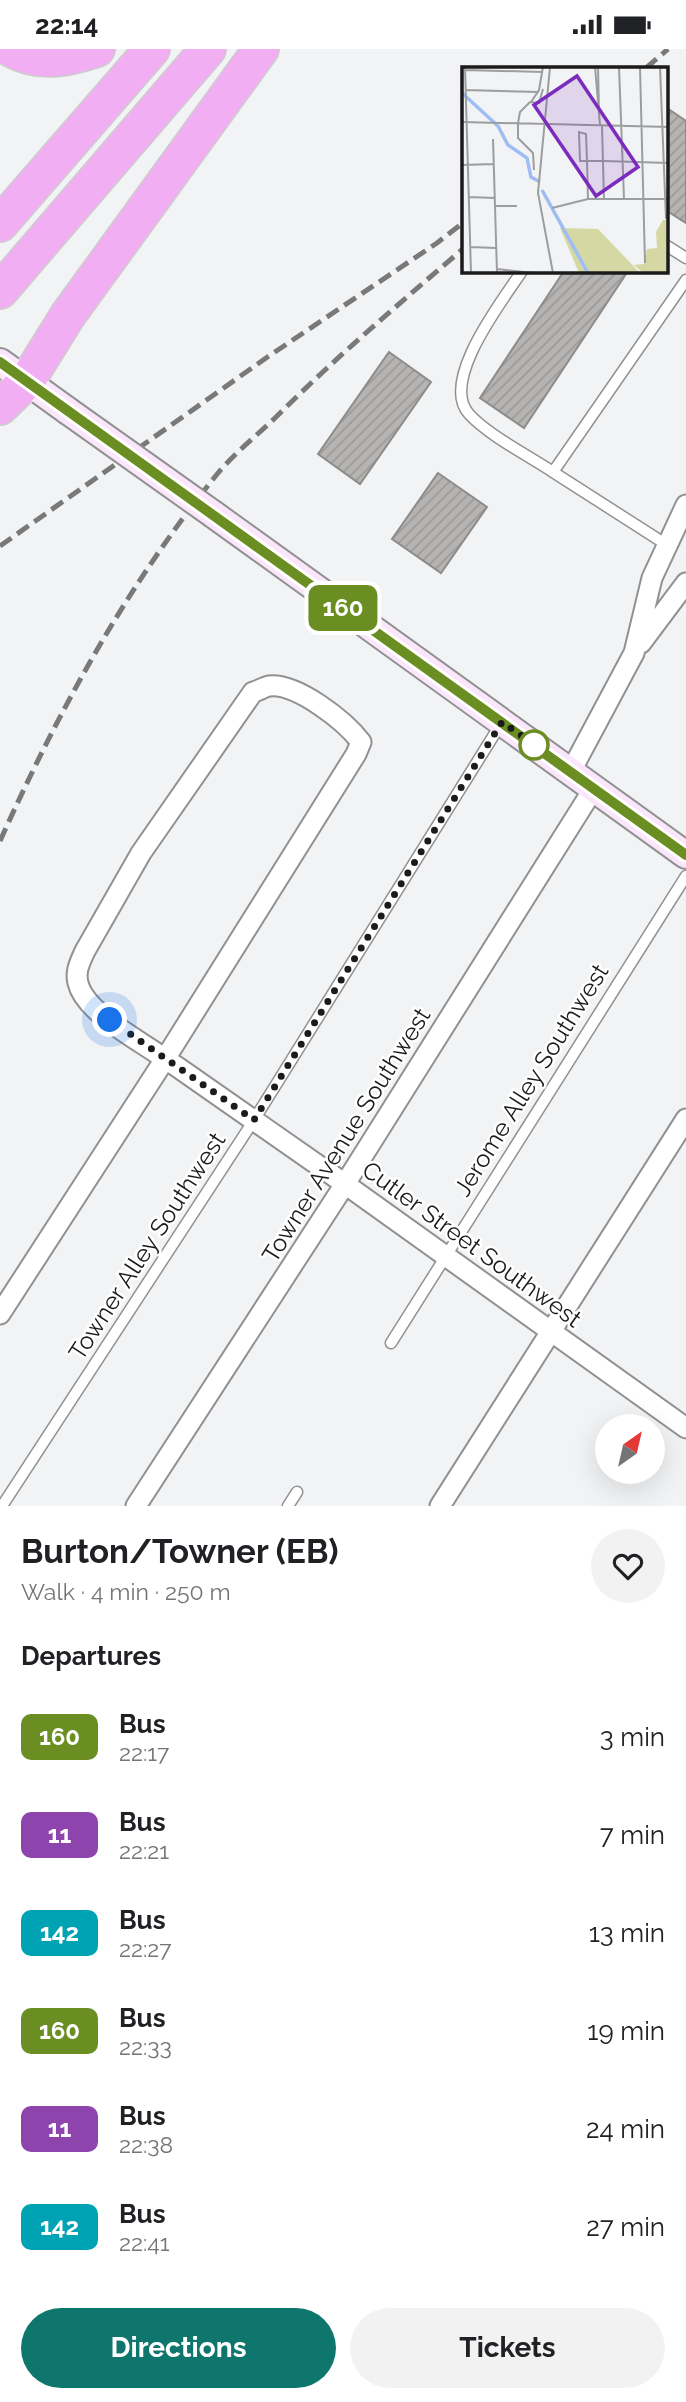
<!DOCTYPE html>
<html lang="en">
<head>
<meta charset="utf-8">
<style>
	body { margin:0; font-family:Raleway,sans-serif; background:#f2f2f2; color:#202124; height:100vh; display:flex; flex-direction:column; font-size:26px; white-space:nowrap }
	* { box-sizing:border-box; margin:0 }
	p { font-size:23px; color:#757577 }
	.icon { flex:none; width:38px; height:38px; fill:none; stroke:currentColor; stroke-width:2; stroke-linecap:round; stroke-linejoin:round }
	.map { position:relative; height:1457px; overflow:hidden }
	.sheet { display:flex; flex-direction:column; background:#fff; flex:1 }
	.sheet>* { flex:none }
	.badge { padding:0 14px; border-radius:10px; font-size:24px; line-height:46px }
	.needle { width:46px; rotate:34deg }
	.fabs { position:absolute; left:595px; top:1365px; display:grid; gap:14px }
	.fabs a { display:grid; place-items:center; width:70px; height:70px; border-radius:50%; background:#fff; box-shadow:0 7px 28px #0002; font-size:35px }
	.you { position:absolute; width:35px; height:35px; margin:-18px; border:5px solid #fff; border-radius:50%; background:#1a73e8; box-shadow:0 0 0 10px #1a73e833 }
	.map>.badge { position:absolute; translate:-50% -50%; box-shadow:0 0 0 4px #fff }
	h2 { padding:0 21px; font-size:26px; line-height:63px }
	.round { display:grid; place-items:center; flex:none; width:74px; height:74px; border-radius:37px; background:#f2f2f2 }
	.overview { display:flex; align-items:center; justify-content:space-between; height:119px; padding:0 21px }
	h1 { font-size:33px; font-weight:700; line-height:52px }
	.primary-button { display:flex; gap:14px; margin-top:auto; padding:14px 21px }
	.primary-button a { flex:1; height:80px; border-radius:42px; background:#0f766e; color:#fff; font-size:28px; font-weight:700; line-height:80px; text-align:center }
	.primary-button a+a { background:#f2f2f2; color:#202124 }
	ul { padding:0; list-style:none }
	li { display:flex; align-items:center; gap:21px; height:98px; padding:0 21px }
	li div { flex:1 }
	li b { display:block; font-size:26px }
	li em { font-style:normal }
	li .badge { min-width:77px; font-weight:700; text-align:center }
	.status { display:flex; justify-content:space-between; align-items:center; height:49px; padding:0 35px; background:#fff; direction:ltr }
	.status svg { height:19px; fill:currentColor }
	.map>svg:first-child { display:block }
	.building { fill:url(#building-hatch); stroke:#8d8c8b; stroke-width:2 }
	.lines { fill:none; stroke-linecap:round; stroke-linejoin:round }
	.service-casing { stroke:#919192; stroke-width:13 }
	.minor-casing { stroke:#919192; stroke-width:23 }
	.secondary-casing { stroke:#919192; stroke-width:30 }
	.motorway-casing { stroke:#cdcdcd; stroke-width:38 }
	.service { stroke:#fff; stroke-width:10 }
	.minor { stroke:#fff; stroke-width:19 }
	.secondary { stroke:#fbe7fb; stroke-width:26 }
	.motorway { stroke:#f2aef3; stroke-width:35 }
	.rail { stroke:#79797a; stroke-width:5; stroke-dasharray:14 7; stroke-linecap:butt }
	.secondary-bridge-casing { stroke:#919192; stroke-width:30; stroke-linecap:butt }
	.secondary-bridge { stroke:#fbe7fb; stroke-width:26 }
	.line-casing { stroke:#fff; stroke-width:16 }
	.line { stroke:#6b8e23; stroke-width:10 }
	.walk { stroke:#1b1b1c; stroke-width:7; stroke-dasharray:0 12.6 }
	.stop-dot { fill:#fff; stroke:#6b8e23; stroke-width:3.5 }
	.labels { text-anchor:middle; dominant-baseline:central; stroke-width:5; stroke-linejoin:round; paint-order:stroke }
	.street-label { font-size:24px; fill:#1b1b1c; stroke:#fff }
	.inset-river { fill:none; stroke:#9fbdf5; stroke-width:3.5 }
	.inset-road { fill:none; stroke:#9c9d9e; stroke-width:2 }
	.view { fill:#7b2cbf; fill-opacity:0.15; stroke:#7b2cbf; stroke-width:3.5 }
	.inset-edge { fill:none; stroke:#1b1b1c; stroke-width:3.5 }
</style>
</head>
<body>
<div class="status"><b>22:14</b><svg viewBox="0 0 49 12"><path d="M0 12V9h3v3zM5 12V6h3v6zM10 12V3h3v9zM15 12V0h3v12zM26 1h20v11H26zM47 4h2v5h-2z"/></svg></div>
<div class="map">
<svg width="686" height="1457" viewBox="0 0 686 1457">
	<defs>
		<pattern id="building-hatch" width="6" height="6" patternUnits="userSpaceOnUse" patternTransform="scale(1.75)"><rect width="6" height="6" fill="#b5b4b3"/><path d="M-1 1l2-2M0 6l6-6M5 7l2-2" fill="none" stroke="#9b9a99"/></pattern>
	</defs>
	<rect width="100%" height="100%" fill="#f2f3f4"/>
	<!-- building -->
	<path class="building" d="M 667,59 L 686,72 L 686,174 L 667,162 Z
		M 564,222 L 628,222 L 524,379 L 480,349 Z
		M 389,303 L 431,333 L 360,435 L 318,405 Z
		M 438,424 L 487,458 L 441,524 L 392,490 Z"/>
	<g class="lines">
		<!-- service casing -->
		<g class="service-casing">
			<path id="service" d="M 667,197 L 686,209
				M 522,222 C 503,251 439,332 469,365 C 488,386 529,407 553,423
				M 667,496 L 553,423 L 686,231
				M 391,1294 L 686,827
				M 2,1457 L 254,1071 L 502,673
				M 288,1457 L 297,1443"/>
		</g>
		<!-- minor casing -->
		<g class="minor-casing">
			<path id="minor" d="M 641,594 L 686,534
				M 571,722 L 634,604 L 652,529 L 686,456
				M 0,1265 L 165,1010 L 356,705 L 361,693 C 345,672 297,634 269,637 C 264,638 258,642 253,643 L 141,804 L 85,902 C 80,913 75,922 78,934 C 85,964 141,992 165,1010 L 176,1017 L 345,1135 L 686,1379
				M 136,1457 L 345,1135 L 594,739
				M 440,1457 L 686,1070"/>
		</g>
		<!-- secondary casing -->
		<g class="secondary-casing">
			<path id="secondary" d="M 0,313 L 68,362
				M 213,465 L 686,806"/>
		</g>
		<!-- motorway casing -->
		<g class="motorway-casing">
			<path id="motorway" d="M 11,0 C 40,16 68,10 97,0
				M 0,175 L 152,0
				M 0,242 L 208,0
				M 0,358 L 27,332 L 68,266 L 261,0"/>
		</g>
		<!-- service -->
		<use href="#service" class="service"/>
		<!-- minor -->
		<use href="#minor" class="minor"/>
		<!-- secondary -->
		<use href="#secondary" class="secondary"/>
		<!-- motorway -->
		<use href="#motorway" class="motorway"/>
		<!-- rail -->
		<path class="rail" d="M 646,19 L 668,0
			M 0,497 L 266,309 L 437,194 L 464,173
			M 0,792 C 59,661 127,536 218,424 C 235,404 256,387 275,369 C 335,309 400,254 464,199"/>
		<!-- secondary-bridge casing -->
		<g class="secondary-bridge-casing">
			<path id="secondary-bridge" d="M 68,362 L 213,465"/>
		</g>
		<!-- secondary-bridge -->
		<use href="#secondary-bridge" class="secondary-bridge"/>
	</g>
	<g class="lines">
		<!-- line casing -->
		<g class="line-casing">
			<path id="line" d="M 0,313 L 686,806"/>
		</g>
		<!-- line -->
		<use href="#line" class="line"/>
		<!-- walk -->
		<path class="walk" d="M 110,971 L 254,1071 L 502,673 L 536,697 L 534,696"/>
	</g>
	<!-- markers -->
	<circle class="stop-dot" cx="534" cy="696" r="14"/>
	<g class="labels">
		<!-- street labels -->
		<g class="street-label">
			<text transform="translate(531 1031) rotate(-58)">Jerome Alley Southwest</text>
			<text transform="translate(346 1086) rotate(-58)">Towner Avenue Southwest</text>
			<text transform="translate(472 1195) rotate(36)">Cutler Street Southwest</text>
			<text transform="translate(147 1197) rotate(-57)">Towner Alley Southwest</text>
		</g>
	</g>
	<!-- overview -->
	<g transform="translate(462 18)">
		<rect width="206" height="206" fill="#f2f3f4"/>
		<path d="M 201,153 L 206,153 L 206,206 L 181,206 L 172,198 L 182,197 L 185,182 L 195,181 L 194,165 ZM 98,161 L 136,162 L 178,206 L 117,206 Z" fill="#d6d8a3"/>
		<path class="inset-river" d="M 0,26 L 36,59 L 46,78 L 65,91 L 69,110 L 78,115M 80,123 L 126,206"/>
		<path class="inset-road" d="M 3,0 L 9,206M 88,0 L 76,126 L 91,206M 133,0 L 138,58M 136,0 L 137,45M 157,0 L 162,132M 178,0 L 183,196M 198,0 L 204,152M 3,3 L 81,5M 4,23 L 77,25M 68,35 L 77,36 L 81,22M 69,35 L 77,23 L 81,0M 0,55 L 207,60M 56,56 L 58,45 L 68,35M 56,56 L 56,71 L 71,86 L 72,103M 140,59 L 142,133M 31,72 L 35,206M 0,98 L 32,97M 7,130 L 33,131M 126,132 L 125,94 L 124,67 L 117,65 L 118,94 L 142,94 L 207,96M 33,139 L 55,139M 90,141 L 126,132 L 207,132M 8,180 L 34,181M 35,202 L 71,206"/>
		<path class="view" d="M 115,9 L 176,100 L 134,129 L 72,38 Z"/>
		<rect width="206" height="206" class="inset-edge"/>
	</g>
</svg>
<div class="fabs">
<a><svg class="needle" viewBox="-14 -14 28 28"><path d="M0-13l5 13h-10z" fill="#e53935"/><path d="M0 13l5-13h-10z" fill="#757577"/></svg></a>
</div>
<div class="you" style="left:110px;top:971px"></div>
<b class="badge" style="left:343px;top:559px;background:#6b8e23;color:#fff">160</b>
</div>
<section class="sheet">
<div class="overview"><div><h1>Burton/Towner (EB)</h1><p>Walk · 4 min · 250 m</p></div><a class="round"><svg class="icon" aria-label="heart" viewBox="0 0 24 24"><path d="M12 20l-8-8c-3-5 5-10 8-4 3-6 11-1 8 4z"/></svg></a></div>
<h2>Departures</h2>
<ul>
<li><span class="badge" style="background:#6b8e23;color:#fff">160</span><div><b>Bus</b><p>22:17</p></div><em>3 min</em></li>
<li><span class="badge" style="background:#8e44ad;color:#fff">11</span><div><b>Bus</b><p>22:21</p></div><em>7 min</em></li>
<li><span class="badge" style="background:#00a3b4;color:#fff">142</span><div><b>Bus</b><p>22:27</p></div><em>13 min</em></li>
<li><span class="badge" style="background:#6b8e23;color:#fff">160</span><div><b>Bus</b><p>22:33</p></div><em>19 min</em></li>
<li><span class="badge" style="background:#8e44ad;color:#fff">11</span><div><b>Bus</b><p>22:38</p></div><em>24 min</em></li>
<li><span class="badge" style="background:#00a3b4;color:#fff">142</span><div><b>Bus</b><p>22:41</p></div><em>27 min</em></li>
</ul>
<div class="primary-button"><a>Directions</a><a>Tickets</a></div>
</section>
</body>
</html>
